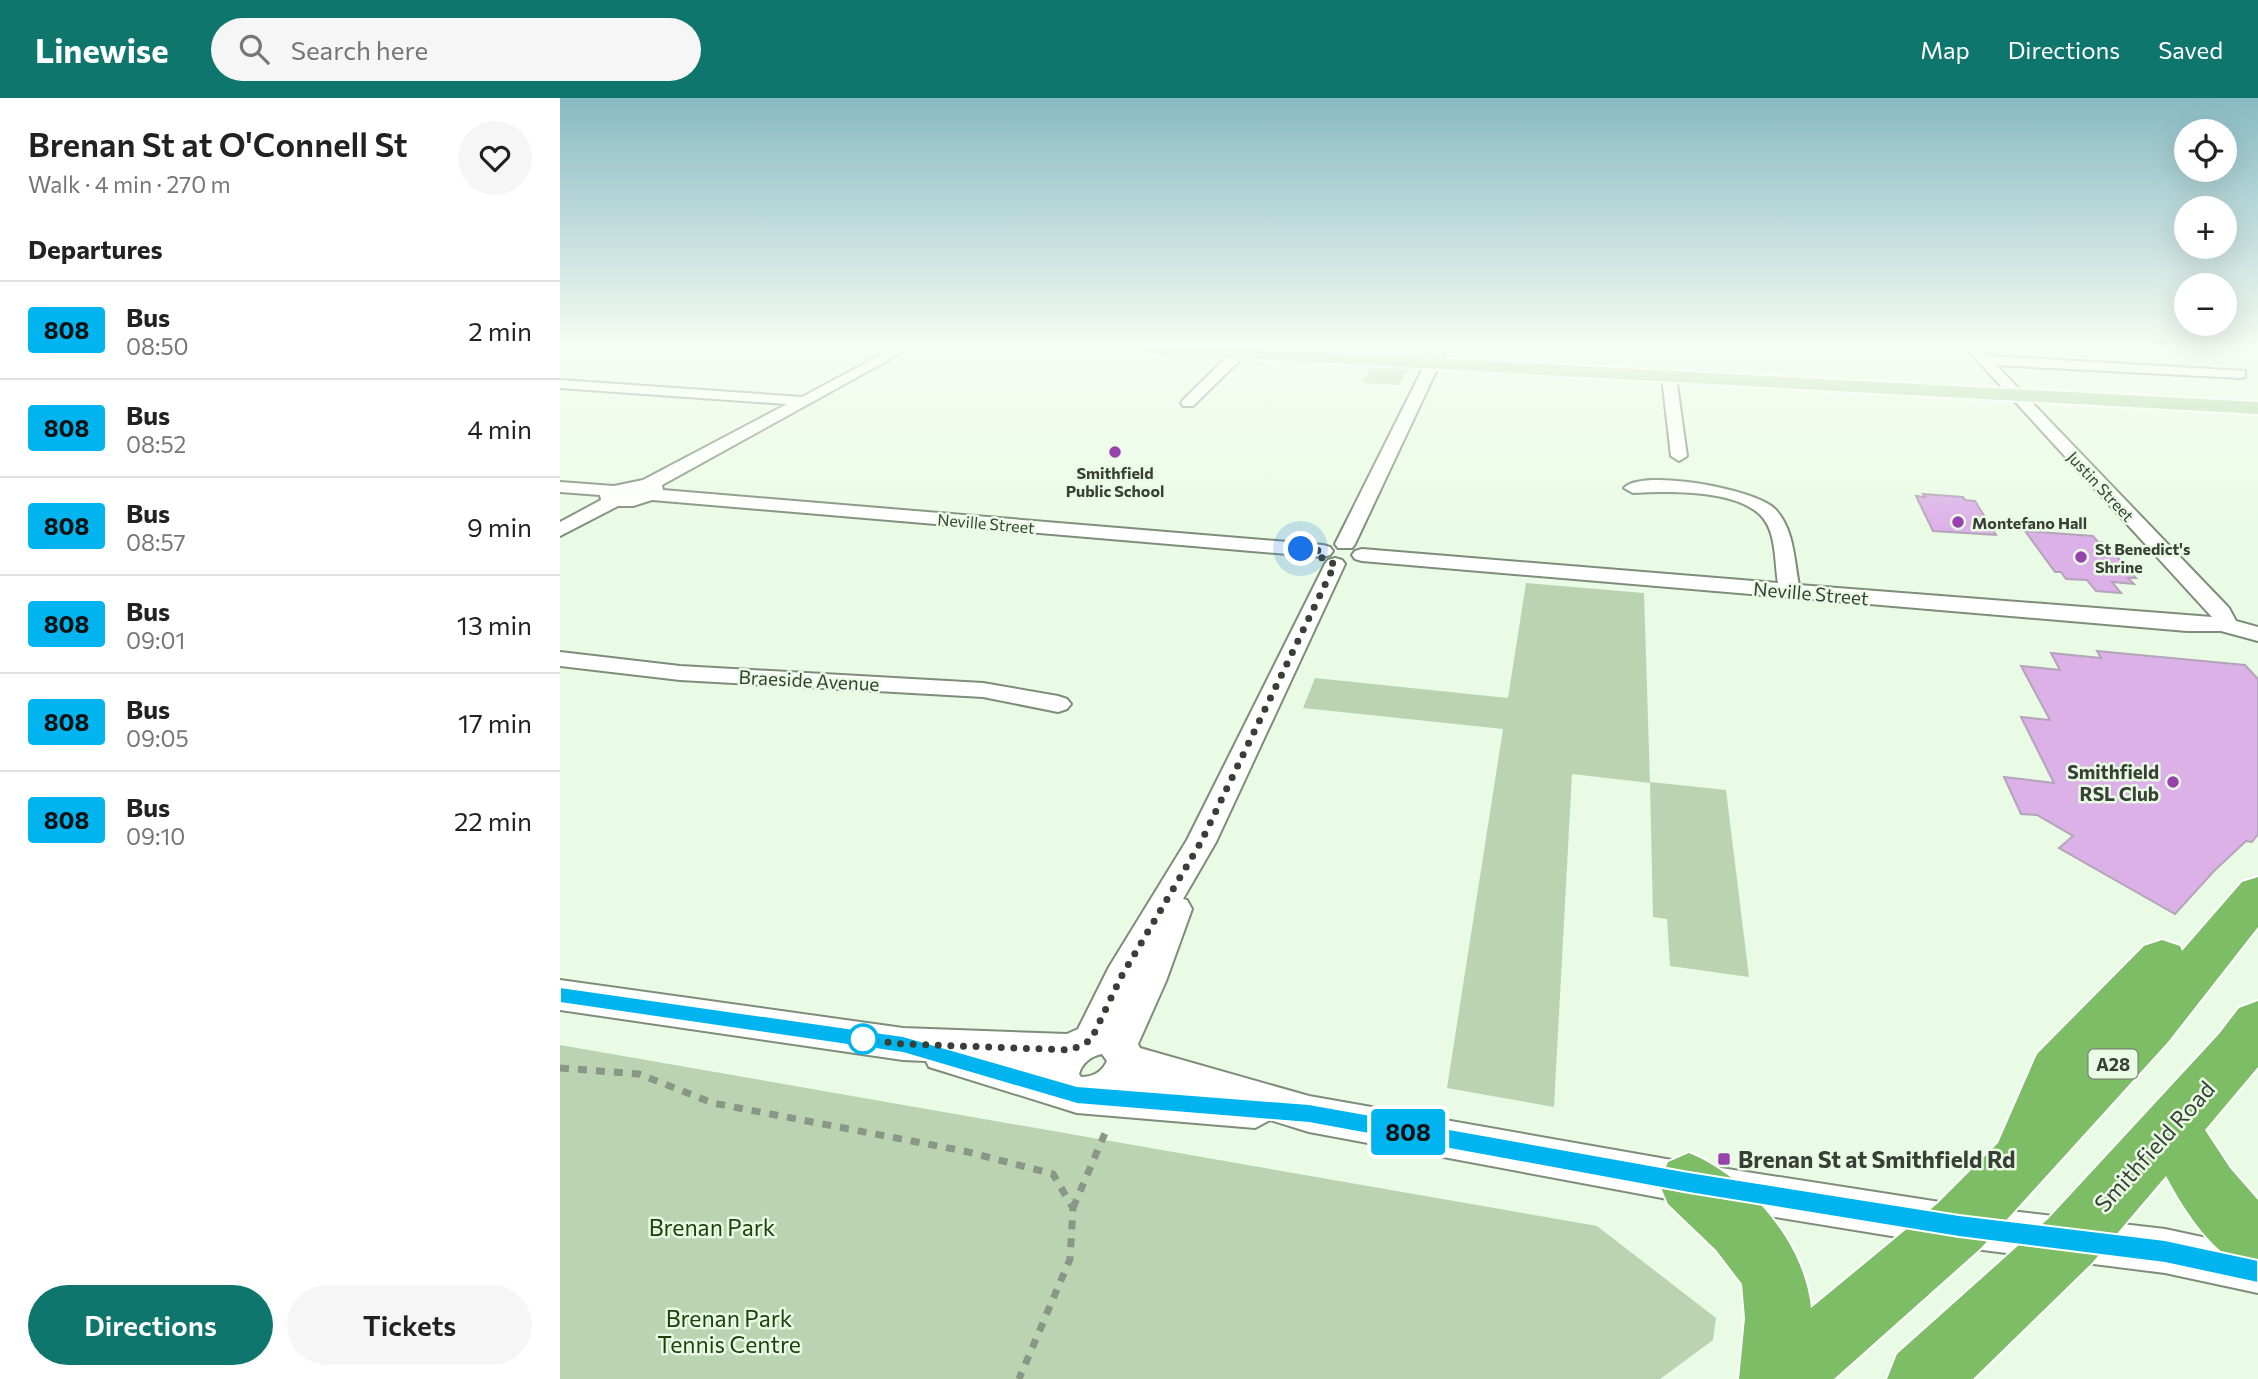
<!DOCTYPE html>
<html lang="en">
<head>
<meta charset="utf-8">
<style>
	body { margin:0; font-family:Commissioner,sans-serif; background:#f6f6f6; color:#222; height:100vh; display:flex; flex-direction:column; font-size:26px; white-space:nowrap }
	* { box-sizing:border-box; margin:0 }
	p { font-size:23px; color:#767676 }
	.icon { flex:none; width:38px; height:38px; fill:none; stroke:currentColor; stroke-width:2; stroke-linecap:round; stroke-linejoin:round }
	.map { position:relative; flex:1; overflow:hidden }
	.drawer { display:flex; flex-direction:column; background:#fff; width:560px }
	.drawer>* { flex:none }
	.badge { padding:0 14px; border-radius:5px; font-size:24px; line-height:46px }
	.buttons { position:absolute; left:1614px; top:21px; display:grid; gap:14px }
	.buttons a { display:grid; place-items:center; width:63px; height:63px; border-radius:50%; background:#fff; box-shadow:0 7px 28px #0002; font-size:35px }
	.you { position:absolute; width:35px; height:35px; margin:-18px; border:5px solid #fff; border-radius:50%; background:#1a73e8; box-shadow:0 0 0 10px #1a73e833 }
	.map>.badge { position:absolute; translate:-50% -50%; box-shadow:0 0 0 4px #fff }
	h2 { padding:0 28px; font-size:26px; line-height:63px }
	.round { display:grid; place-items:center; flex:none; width:74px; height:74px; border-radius:37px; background:#f6f6f6 }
	.headline { display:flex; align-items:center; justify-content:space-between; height:119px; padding:0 28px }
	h1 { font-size:33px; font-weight:600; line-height:52px }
	.cta { display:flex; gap:14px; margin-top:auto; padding:14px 28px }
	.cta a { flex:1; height:80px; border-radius:42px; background:#0f766e; color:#fff; font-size:28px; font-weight:600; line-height:80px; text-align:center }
	.cta a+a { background:#f6f6f6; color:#222 }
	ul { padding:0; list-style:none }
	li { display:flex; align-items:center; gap:21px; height:98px; padding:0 28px; border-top:2px solid #e0e0e0 }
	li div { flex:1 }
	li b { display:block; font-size:26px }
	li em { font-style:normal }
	li .badge { min-width:77px; font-weight:700; text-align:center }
	header { display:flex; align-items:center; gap:42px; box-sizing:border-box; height:98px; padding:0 35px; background:#0f766e; color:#fff }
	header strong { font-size:33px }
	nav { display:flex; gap:38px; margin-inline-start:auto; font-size:24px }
	.search { width:490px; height:63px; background:#f6f6f6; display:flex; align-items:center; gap:18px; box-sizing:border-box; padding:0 24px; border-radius:38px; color:#767676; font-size:26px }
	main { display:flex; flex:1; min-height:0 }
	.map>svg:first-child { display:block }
	.green { fill:#bad4b2 }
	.building { fill:#dcb1e8; stroke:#b4a4b9; stroke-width:2 }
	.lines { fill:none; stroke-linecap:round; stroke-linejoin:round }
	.minor-casing { stroke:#7e8d79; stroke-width:4 }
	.major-casing { stroke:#fff; stroke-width:4 }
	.highway-casing { stroke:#fff; stroke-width:4 }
	.path { stroke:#8a9687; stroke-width:7; stroke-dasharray:9 9; stroke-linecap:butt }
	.minor { fill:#fff; fill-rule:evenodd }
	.major { fill:#b0d7a3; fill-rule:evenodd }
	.highway { fill:#7cbd66; fill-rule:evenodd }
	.line { fill:#00b5ef; stroke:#fff; stroke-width:2 }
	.walk { stroke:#383f36; stroke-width:7; stroke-dasharray:0 12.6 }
	.poi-dot { fill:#9842ae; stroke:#eafbe5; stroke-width:2.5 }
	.stop-dot { fill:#fff; stroke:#00b5ef; stroke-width:3.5 }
	.labels { text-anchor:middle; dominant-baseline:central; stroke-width:5; stroke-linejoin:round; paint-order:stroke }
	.far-poi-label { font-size:16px; font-weight:bold; fill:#383f36; stroke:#eafbe5; text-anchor:start }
	.far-street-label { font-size:16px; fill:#383f36; stroke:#eafbe5 }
	.shield { fill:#eafbe5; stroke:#6d776a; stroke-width:2 }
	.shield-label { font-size:18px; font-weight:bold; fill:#383f36 }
	.street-label { font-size:19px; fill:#383f36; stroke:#eafbe5 }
	.poi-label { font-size:19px; font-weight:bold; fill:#383f36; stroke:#eafbe5; text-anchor:end }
	.near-street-label { font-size:23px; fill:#383f36; stroke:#eafbe5 }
	.near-poi-label { font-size:23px; font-weight:bold; fill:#383f36; stroke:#eafbe5; text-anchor:start }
	.near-park-label { font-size:23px; fill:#1b420a; stroke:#eafbe5 }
</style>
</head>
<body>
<header>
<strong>Linewise</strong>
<div class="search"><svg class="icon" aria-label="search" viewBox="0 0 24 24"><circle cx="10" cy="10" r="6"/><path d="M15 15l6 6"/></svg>Search here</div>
<nav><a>Map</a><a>Directions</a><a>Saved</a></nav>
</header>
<main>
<section class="drawer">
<div class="headline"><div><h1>Brenan St at O'Connell St</h1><p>Walk · 4 min · 270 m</p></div><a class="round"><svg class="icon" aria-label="heart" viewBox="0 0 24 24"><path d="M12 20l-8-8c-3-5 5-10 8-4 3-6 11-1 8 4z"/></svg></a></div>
<h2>Departures</h2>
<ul>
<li><span class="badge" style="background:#00b5ef;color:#111">808</span><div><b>Bus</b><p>08:50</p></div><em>2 min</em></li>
<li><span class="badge" style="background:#00b5ef;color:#111">808</span><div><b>Bus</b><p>08:52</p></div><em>4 min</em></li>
<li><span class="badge" style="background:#00b5ef;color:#111">808</span><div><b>Bus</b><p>08:57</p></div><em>9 min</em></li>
<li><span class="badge" style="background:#00b5ef;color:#111">808</span><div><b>Bus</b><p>09:01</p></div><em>13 min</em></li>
<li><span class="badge" style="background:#00b5ef;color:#111">808</span><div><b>Bus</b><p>09:05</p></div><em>17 min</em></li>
<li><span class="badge" style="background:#00b5ef;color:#111">808</span><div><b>Bus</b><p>09:10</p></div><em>22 min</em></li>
</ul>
<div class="cta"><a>Directions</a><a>Tickets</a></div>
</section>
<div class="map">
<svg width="1698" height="1281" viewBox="0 0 1698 1281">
	<rect width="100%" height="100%" fill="#eafbe5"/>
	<!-- green -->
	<path class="green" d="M 812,268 L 848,271 L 839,287 L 801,285 Z
		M 966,485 L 1084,495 L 1090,684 L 1166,692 L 1189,879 L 1110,868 L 1107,821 L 1093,819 L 1090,685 L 1012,676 L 994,1009 L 887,990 L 943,631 L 743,610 L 755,580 L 948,600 Z
		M 0,947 L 1037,1128 L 1156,1220 L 1153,1242 L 1100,1281 L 0,1281 Z"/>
	<!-- building -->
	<path class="building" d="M 1363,396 L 1403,399 L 1405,402 L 1415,403 L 1436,437 L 1373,433 L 1356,398 L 1365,399 Z
		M 1465,433 L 1533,438 L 1538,444 L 1545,445 L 1576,480 L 1568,480 L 1574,486 L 1552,484 L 1561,495 L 1536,493 L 1527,482 L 1506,481 L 1501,474 L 1495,474 Z
		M 1537,553 L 1685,567 L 1698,581 L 1698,736 L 1692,744 L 1686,743 L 1654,773 L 1615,816 L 1499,750 L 1513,738 L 1477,717 L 1461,716 L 1444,679 L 1494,685 L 1461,619 L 1490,622 L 1461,568 L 1500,572 L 1491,555 L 1541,560 Z"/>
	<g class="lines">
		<!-- minor casing -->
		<g class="minor-casing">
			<path id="minor" d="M 334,250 L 350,250 L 102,387 L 103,392 L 763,447 L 770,449 L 773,453 L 770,457 L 763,459 L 92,402 L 73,408 L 58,408 L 0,438 L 0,424 L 41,402 L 40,397 L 0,394 L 0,384 L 54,388 L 83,382 L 227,306 L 0,290 L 0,282 L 242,299 Z
				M 873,250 L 887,250 L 795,446 L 792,450 L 778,450 L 775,446 Z
				M 1406,250 L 1420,250 L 1428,258 L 1685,273 L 1685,279 L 1680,280 L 1436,267 L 1669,510 L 1676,523 L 1698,529 L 1698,543 L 1661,533 L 1627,533 L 802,463 L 795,461 L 792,457 L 795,453 L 802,451 L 1218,485 C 1215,467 1216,442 1207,426 C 1188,390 1108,393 1073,395 L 1064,390 C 1081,370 1196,391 1215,411 C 1234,431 1234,461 1239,487 L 1652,519 Z
				M 679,251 L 684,252 L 684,258 L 633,308 L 623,308 L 621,305 L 623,302 L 674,252 Z
				M 1109,275 L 1116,279 L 1127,358 L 1119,363 L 1111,358 L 1102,279 Z
				M 775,460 L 782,462 L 785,466 L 656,744 L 623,801 L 627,802 L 632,811 L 606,883 L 578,946 L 580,950 L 749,998 L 1129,1065 L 1399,1107 L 1605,1131 L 1698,1151 L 1698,1195 L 1605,1175 L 1399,1149 L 1129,1105 L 749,1034 L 710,1022 L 695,1030 L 517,1015 L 382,973 L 369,969 L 366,963 L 343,962 L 0,912 L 0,882 L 343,930 L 507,936 L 518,931 L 549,869 L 627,742 L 765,466 L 768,462 ZM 542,956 L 547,963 C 542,974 533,979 521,979 L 519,976 C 522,965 531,958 542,956 Z
				M 0,554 L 120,568 L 423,585 L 498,598 L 507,601 L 511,606 L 507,611 L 498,614 L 423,599 L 120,582 L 0,568 Z"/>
		</g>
		<!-- major casing -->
		<g class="major-casing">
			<path id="major" d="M 579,250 L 676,250 L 1698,304 L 1698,316 L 587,255 Z"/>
		</g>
		<!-- highway casing -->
		<g class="highway-casing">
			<path id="highway" d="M 1698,779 L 1698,829 L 1608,944 L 1421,1150 L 1274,1281 L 1179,1281 L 1185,1220 L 1182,1186 L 1156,1152 L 1108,1106 L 1099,1085 L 1108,1064 L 1129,1055 C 1188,1079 1245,1145 1251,1210 L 1377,1106 L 1438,1045 L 1477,956 L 1584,848 L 1602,842 L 1620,848 L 1622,853 L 1682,784 Z
				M 1698,903 L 1698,969 L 1645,1032 L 1670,1070 L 1698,1102 L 1698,1177 C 1655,1159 1628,1119 1606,1078 L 1532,1165 L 1413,1281 L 1327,1281 L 1337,1256 L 1488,1121 L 1659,936 L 1679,910 Z"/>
		</g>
		<!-- path -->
		<path class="path" d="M 0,970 L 79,976 L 153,1005 L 404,1053 L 493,1076 L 513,1110 L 510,1161 L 459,1281
			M 513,1110 L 548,1028"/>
		<!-- minor -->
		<use href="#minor" class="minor"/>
		<!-- major -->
		<use href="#major" class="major"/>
		<!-- highway -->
		<use href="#highway" class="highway"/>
	</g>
	<!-- sky -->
	<linearGradient id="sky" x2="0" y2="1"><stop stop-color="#88bac3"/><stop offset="0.58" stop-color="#f6fdf3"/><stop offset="1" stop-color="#f6fdf3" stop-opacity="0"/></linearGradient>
	<rect width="1698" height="429" fill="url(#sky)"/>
	<!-- line -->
	<path class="line" d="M 0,889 L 343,938 L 517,988 L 749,1006 L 1129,1074 L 1399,1117 L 1605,1142 L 1698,1162 L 1698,1185 L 1605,1165 L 1399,1139 L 1129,1095 L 749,1025 L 517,1006 L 343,955 L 0,905 Z"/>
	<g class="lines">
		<!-- walk -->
		<path class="walk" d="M 303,941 L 343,946 L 511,952 L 531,942 L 561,879 L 641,744 L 775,466 L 763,462 L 761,458 L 763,453 L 741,451"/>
	</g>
	<!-- markers -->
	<g class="poi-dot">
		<circle cx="555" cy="354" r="7"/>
		<circle cx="1398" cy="424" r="7"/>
		<circle cx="1521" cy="459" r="7"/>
		<circle cx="1613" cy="684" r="7"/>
		<rect x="1157" y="1054" width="14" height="14" rx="3.5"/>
	</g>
	<circle class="stop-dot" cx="303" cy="941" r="14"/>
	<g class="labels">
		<!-- far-poi labels -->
		<g class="far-poi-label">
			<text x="555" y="374" text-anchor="middle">Smithfield<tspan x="555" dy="18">Public School</tspan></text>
			<text x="1412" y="424">Montefano Hall</text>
			<text x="1535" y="450">St Benedict's<tspan x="1535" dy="18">Shrine</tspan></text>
		</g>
		<!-- far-street labels -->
		<g class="far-street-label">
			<text transform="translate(1541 388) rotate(47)">Justin Street</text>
			<text transform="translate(426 425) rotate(5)">Neville Street</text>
		</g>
		<!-- shield labels -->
		<rect class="shield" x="1528.5" y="951.5" width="49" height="29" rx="5"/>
		<g class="shield-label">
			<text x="1553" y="966">A28</text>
		</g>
		<!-- street labels -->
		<g class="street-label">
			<text transform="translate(1251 495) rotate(5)">Neville Street</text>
			<text transform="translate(249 582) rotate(3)">Braeside Avenue</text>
		</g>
		<!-- poi labels -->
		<g class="poi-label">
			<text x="1599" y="673">Smithfield<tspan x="1599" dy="22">RSL Club</tspan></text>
		</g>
		<!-- near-street labels -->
		<g class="near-street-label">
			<text transform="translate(1594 1048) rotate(-48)">Smithfield Road</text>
		</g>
		<!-- near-poi labels -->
		<g class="near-poi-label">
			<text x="1178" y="1061">Brenan St at Smithfield Rd</text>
		</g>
		<!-- near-park labels -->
		<g class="near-park-label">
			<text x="152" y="1129">Brenan Park</text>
			<text x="169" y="1220">Brenan Park<tspan x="169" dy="26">Tennis Centre</tspan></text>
		</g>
	</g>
</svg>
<div class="buttons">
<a><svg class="icon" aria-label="locate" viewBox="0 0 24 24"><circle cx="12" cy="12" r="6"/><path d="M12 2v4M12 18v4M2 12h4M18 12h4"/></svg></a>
<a>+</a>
<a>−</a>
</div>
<div class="you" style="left:741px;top:451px"></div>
<b class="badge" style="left:848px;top:1034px;background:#00b5ef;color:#111">808</b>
</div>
</main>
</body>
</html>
